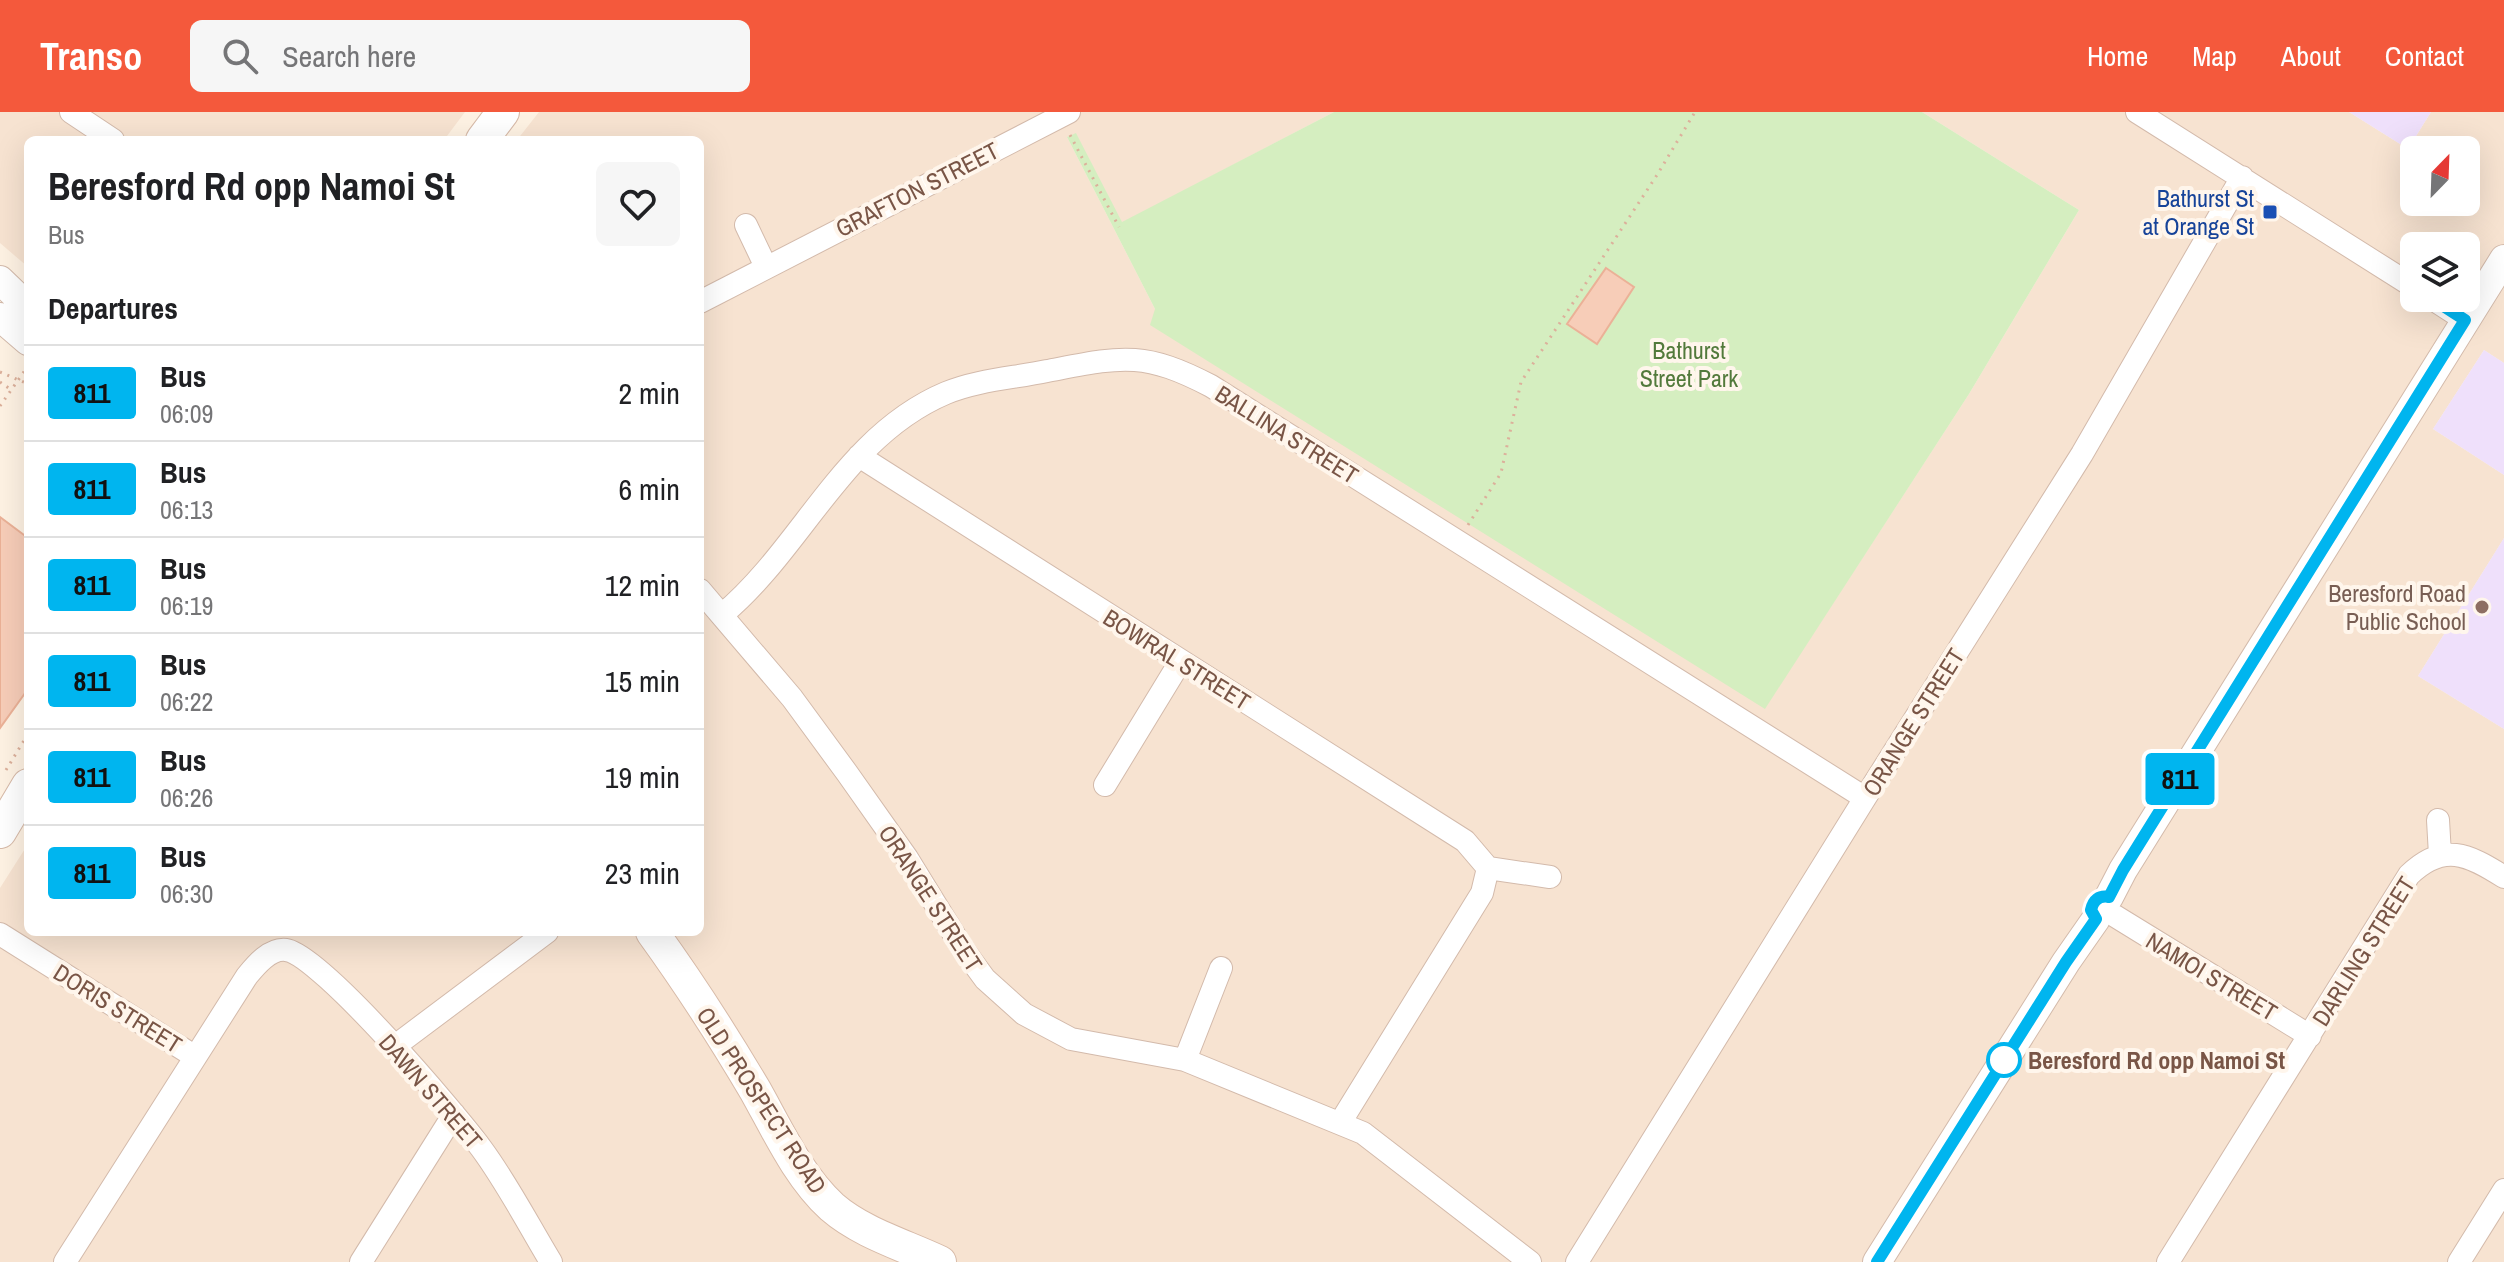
<!DOCTYPE html>
<html lang="en">
<head>
<meta charset="utf-8">
<style>
	body { margin:0; font-family:"Archivo Narrow",sans-serif; background:#f6f6f6; color:#202124; height:100vh; display:flex; flex-direction:column; font-size:30px; white-space:nowrap }
	* { box-sizing:border-box; margin:0 }
	p { font-size:26px; color:#757577 }
	.icon { flex:none; width:44px; height:44px; fill:none; stroke:currentColor; stroke-width:2; stroke-linecap:round; stroke-linejoin:round }
	.map { position:relative; flex:1; overflow:hidden }
	.side { position:absolute; left:24px; top:24px; width:680px; height:800px; display:flex; flex-direction:column; background:#fff; border-radius:12px; box-shadow:0 8px 32px #0002 }
	.side>* { flex:none }
	.badge { padding:0 16px; border-radius:6px; font-size:28px; line-height:52px }
	.needle { width:52px; rotate:23deg }
	.tools { position:absolute; left:2400px; top:24px; display:grid; gap:16px }
	.tools a { display:grid; place-items:center; width:80px; height:80px; border-radius:12px; background:#fff; box-shadow:0 8px 32px #0002; font-size:40px }
	.map>.badge { position:absolute; translate:-50% -50%; box-shadow:0 0 0 4px #fff }
	h2 { padding:0 24px; font-size:30px; line-height:72px }
	.round { display:grid; place-items:center; flex:none; width:84px; height:84px; border-radius:12px; background:#f6f6f6 }
	.summary { display:flex; align-items:center; justify-content:space-between; height:136px; padding:0 24px }
	h1 { font-size:38px; font-weight:800; line-height:60px }
	ul { padding:0; list-style:none }
	li { display:flex; align-items:center; gap:24px; height:96px; padding:0 24px; border-top:2px solid #e0e0e0 }
	li div { flex:1 }
	li b { display:block; font-size:30px }
	li em { font-style:normal }
	li .badge { min-width:88px; font-weight:700; text-align:center }
	header { display:flex; align-items:center; gap:48px; box-sizing:border-box; height:112px; padding:0 40px; background:#f4593c; color:#fff }
	header strong { font-size:38px }
	nav { display:flex; gap:44px; margin-inline-start:auto; font-size:28px }
	.search { width:560px; height:72px; background:#f6f6f6; display:flex; align-items:center; gap:20px; box-sizing:border-box; padding:0 28px; border-radius:12px; color:#757577; font-size:30px }
	.map>svg:first-child { display:block }
	.residential { fill:#f7e3d1; fill-rule:evenodd }
	.education { fill:#efe0fb }
	.green { fill:#d5eec0 }
	.building { fill:#f7cdb8; stroke:#ebb197; stroke-width:2 }
	.lines { fill:none; stroke-linecap:round; stroke-linejoin:round }
	.minor-casing { stroke:#d3baab; stroke-width:24 }
	.tertiary-casing { stroke:#d3baab; stroke-width:30 }
	.secondary-casing { stroke:#d7baa8; stroke-width:34 }
	.path { stroke:#dcb09b; stroke-width:3; stroke-dasharray:2 6; stroke-linecap:butt }
	.minor { stroke:#fff; stroke-width:22 }
	.tertiary { stroke:#fff; stroke-width:28 }
	.secondary { stroke:#fff; stroke-width:32 }
	.line-casing { stroke:#fff; stroke-width:18 }
	.line { stroke:#00b5ef; stroke-width:12 }
	.transit-dot { fill:#1a4fb4; stroke:#fff6ec; stroke-width:3 }
	.education-dot { fill:#8d6e63; stroke:#fff6ec; stroke-width:3 }
	.stop-dot { fill:#fff; stroke:#00b5ef; stroke-width:4 }
	.labels { text-anchor:middle; dominant-baseline:central; stroke-width:8; stroke-linejoin:round; paint-order:stroke }
	.street-label { font-size:24px; fill:#795546; stroke:#fff6ec }
	.transit-label { font-size:24px; fill:#164399; stroke:#fff6ec; text-anchor:end }
	.park-label { font-size:24px; fill:#527a3b; stroke:#fff6ec }
	.education-label { font-size:24px; fill:#785e54; stroke:#fff6ec; text-anchor:end }
	.stop-label { font-size:24px; font-weight:bold; fill:#795546; stroke:#fff6ec; text-anchor:start }
</style>
</head>
<body>
<header>
<strong>Transo</strong>
<div class="search"><svg class="icon" aria-label="search" viewBox="0 0 24 24"><circle cx="10" cy="10" r="6"/><path d="M15 15l6 6"/></svg>Search here</div>
<nav><a>Home</a><a>Map</a><a>About</a><a>Contact</a></nav>
</header>
<div class="map">
<svg width="2504" height="1150" viewBox="0 0 2504 1150">
	<rect width="100%" height="100%" fill="#fef2e3"/>
	<!-- residential -->
	<path class="residential" d="M 0,0 L 465,0 L 444,28 L 28,28 L 28,155 L 0,131 Z
		M 539,0 L 1334,0 L 1122,111 L 1076,22 L 1067,25 L 1155,197 L 1765,596 L 1969,282 L 2079,98 L 1922,0 L 2349,0 L 2408,37 L 2431,0 L 2504,0 L 2504,251 L 2484,238 L 2433,317 L 2504,363 L 2504,426 L 2418,564 L 2504,617 L 2504,1150 L 0,1150 L 0,776 L 28,732 L 28,820 L 700,820 L 700,28 L 517,28 ZM 2414,38 L 2466,38 L 2466,90 L 2414,90 ZM 2414,134 L 2466,134 L 2466,186 L 2414,186 Z"/>
	<!-- education -->
	<path class="education" d="M 2349,0 L 2431,0 L 2408,37 Z
		M 2484,238 L 2504,251 L 2504,363 L 2433,317 Z
		M 2504,426 L 2504,617 L 2418,564 Z"/>
	<!-- green -->
	<path class="green" d="M 1334,0 L 1922,0 L 2079,98 L 1969,282 L 1765,597 L 1150,213 L 1155,197 L 1067,25 L 1076,21 L 1122,110 Z"/>
	<!-- building -->
	<path class="building" d="M 1606,156 L 1634,175 L 1597,232 L 1567,212 Z
		M 0,405 L 28,426 L 28,577 L 0,616 Z"/>
	<g class="lines">
		<!-- minor casing -->
		<g class="minor-casing">
			<path id="minor" d="M 71,0 L 113,28
				M 2137,0 L 2414,175
				M 746,113 L 766,155
				M 2431,186 L 2465,208
				M 700,190 L 1069,0
				M 859,344 L 1465,729 L 1488,756 L 1482,781 L 1340,1011
				M 700,478 L 792,586 L 847,661 L 907,746 L 963,837 L 985,867 L 1024,902 L 1071,927 L 1185,948 L 1363,1021 L 1530,1150
				M 723,502 C 803,435 844,324 946,281 C 977,268 1014,266 1047,259 C 1121,245 1142,238 1211,274 L 1865,686
				M 1105,673 L 1180,550
				M 2438,708 L 2440,743
				M 1488,756 L 1550,765
				M 2115,804 L 2310,924
				M 0,822 L 194,944
				M 395,934 L 547,820
				M 1185,948 L 1221,856
				M 65,1150 L 247,864 C 256,853 270,836 286,838 C 320,842 456,1002 481,1036 C 507,1071 528,1112 551,1150
				M 361,1150 L 454,1002
				M 1577,1150 L 1865,686 L 2082,342 L 2242,65
				M 2168,1150 L 2409,763 C 2443,730 2468,742 2504,765
				M 2459,1150 L 2504,1078"/>
		</g>
		<!-- tertiary casing -->
		<g class="tertiary-casing">
			<path id="tertiary" d="M 0,168 L 28,195
				M 0,205 L 28,229
				M 2109,785 L 2123,758 L 2504,147
				M 1877,1150 L 2066,850 L 2096,807"/>
		</g>
		<!-- secondary casing -->
		<g class="secondary-casing">
			<path id="secondary" d="M 482,28 L 503,0
				M 0,720 L 28,673
				M 652,820 C 689,871 723,924 755,978 C 777,1017 798,1064 832,1095 C 862,1121 904,1133 940,1150"/>
		</g>
		<!-- path -->
		<path class="path" d="M 1070,23 L 1119,115
			M 0,260 L 28,272
			M 0,270 L 10,277
			M 0,294 L 28,254
			M 1468,413 L 1501,361 L 1521,270 L 1657,63 L 1695,0
			M 6,658 L 28,622"/>
		<!-- minor -->
		<use href="#minor" class="minor"/>
		<!-- tertiary -->
		<use href="#tertiary" class="tertiary"/>
		<!-- secondary -->
		<use href="#secondary" class="secondary"/>
	</g>
	<g class="lines">
		<!-- line casing -->
		<g class="line-casing">
			<path id="line" d="M 1877,1150 L 2066,850 L 2096,807 L 2091,798 C 2093,788 2099,783 2109,785 L 2123,758 L 2465,208 L 2431,186"/>
		</g>
		<!-- line -->
		<use href="#line" class="line"/>
	</g>
	<!-- markers -->
	<rect class="transit-dot" x="2262" y="92" width="16" height="16" rx="4"/>
	<circle class="education-dot" cx="2482" cy="495" r="8"/>
	<circle class="stop-dot" cx="2004" cy="948" r="16"/>
	<g class="labels">
		<!-- street labels -->
		<g class="street-label">
			<text transform="translate(917 77) rotate(-27)">GRAFTON STREET</text>
			<text transform="translate(1287 322) rotate(32)">BALLINA STREET</text>
			<text transform="translate(1177 547) rotate(32)">BOWRAL STREET</text>
			<text transform="translate(1913 610) rotate(-58)">ORANGE STREET</text>
			<text transform="translate(931 786) rotate(57)">ORANGE STREET</text>
			<text transform="translate(2363 839) rotate(-58)">DARLING STREET</text>
			<text transform="translate(2212 864) rotate(31)">NAMOI STREET</text>
			<text transform="translate(118 896) rotate(32)">DORIS STREET</text>
			<text transform="translate(431 979) rotate(49)">DAWN STREET</text>
			<text transform="translate(762 988) rotate(57)">OLD PROSPECT ROAD</text>
		</g>
		<!-- transit labels -->
		<g class="transit-label">
			<text x="2254" y="86">Bathurst St<tspan x="2254" dy="28">at Orange St</tspan></text>
		</g>
		<!-- park labels -->
		<g class="park-label">
			<text x="1689" y="238">Bathurst<tspan x="1689" dy="28">Street Park</tspan></text>
		</g>
		<!-- education labels -->
		<g class="education-label">
			<text x="2466" y="481">Beresford Road<tspan x="2466" dy="28">Public School</tspan></text>
		</g>
		<!-- stop labels -->
		<g class="stop-label">
			<text x="2028" y="948">Beresford Rd opp Namoi St</text>
		</g>
	</g>
</svg>
<div class="tools">
<a><svg class="needle" viewBox="-14 -14 28 28"><path d="M0-13l5 13h-10z" fill="#e53935"/><path d="M0 13l5-13h-10z" fill="#757577"/></svg></a>
<a><svg class="icon" aria-label="layers" viewBox="0 0 24 24"><path d="M12 4l9 5-9 5-9-5zM3 14l9 5 9-5"/></svg></a>
</div>
<b class="badge" style="left:2180px;top:667px;background:#00b5ef;color:#111">811</b>
<section class="side">
<div class="summary"><div><h1>Beresford Rd opp Namoi St</h1><p>Bus</p></div><a class="round"><svg class="icon" aria-label="heart" viewBox="0 0 24 24"><path d="M12 20l-8-8c-3-5 5-10 8-4 3-6 11-1 8 4z"/></svg></a></div>
<h2>Departures</h2>
<ul>
<li><span class="badge" style="background:#00b5ef;color:#111">811</span><div><b>Bus</b><p>06:09</p></div><em>2 min</em></li>
<li><span class="badge" style="background:#00b5ef;color:#111">811</span><div><b>Bus</b><p>06:13</p></div><em>6 min</em></li>
<li><span class="badge" style="background:#00b5ef;color:#111">811</span><div><b>Bus</b><p>06:19</p></div><em>12 min</em></li>
<li><span class="badge" style="background:#00b5ef;color:#111">811</span><div><b>Bus</b><p>06:22</p></div><em>15 min</em></li>
<li><span class="badge" style="background:#00b5ef;color:#111">811</span><div><b>Bus</b><p>06:26</p></div><em>19 min</em></li>
<li><span class="badge" style="background:#00b5ef;color:#111">811</span><div><b>Bus</b><p>06:30</p></div><em>23 min</em></li>
</ul>
</section>
</div>
</body>
</html>
